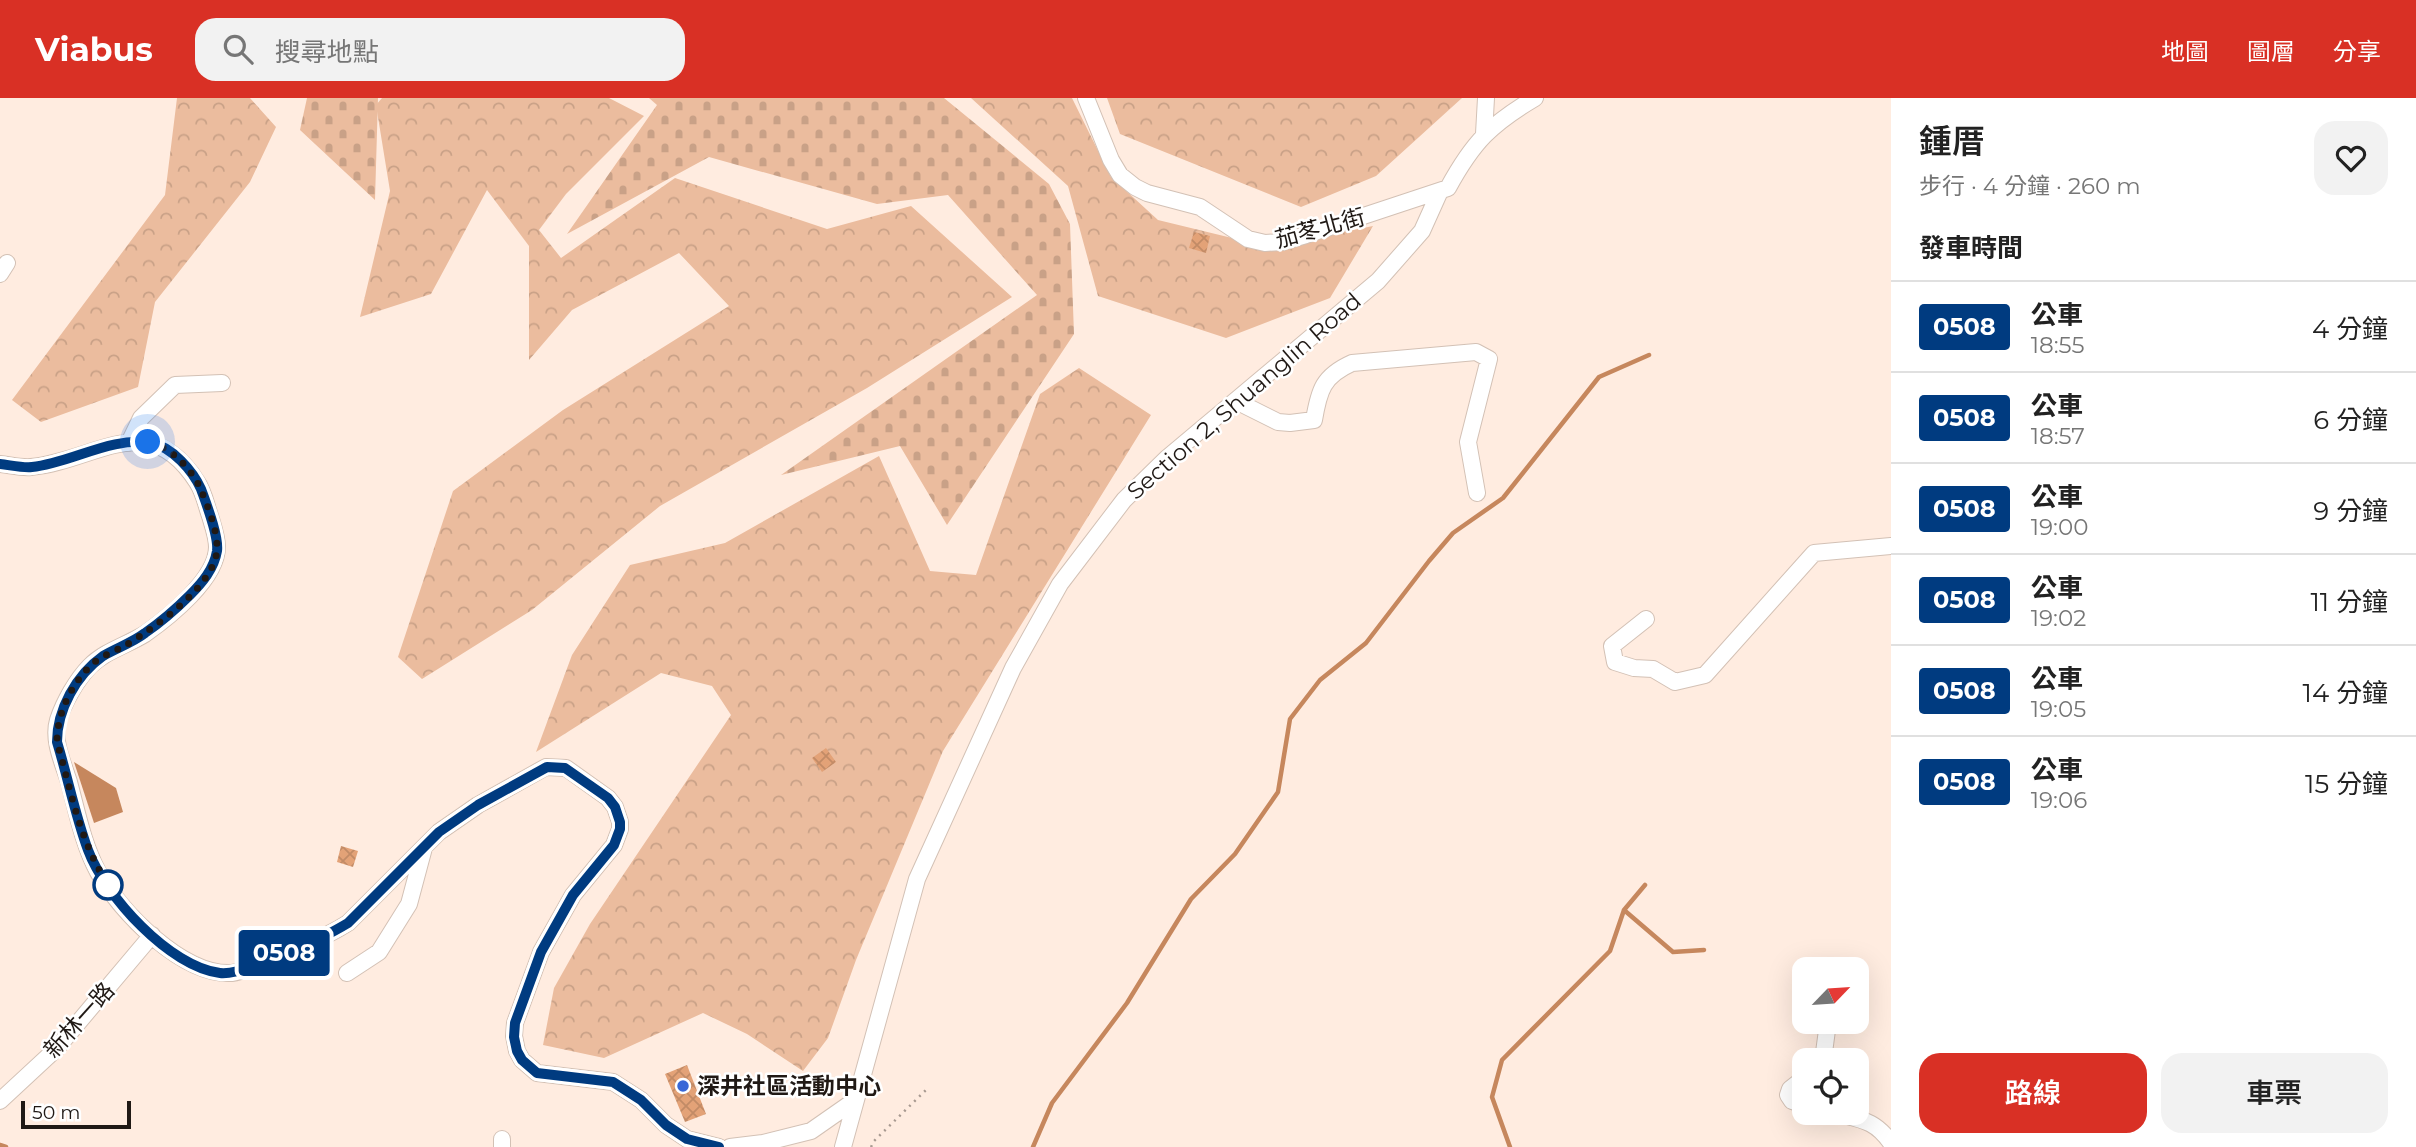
<!DOCTYPE html>
<html lang="zh-TW">
<head>
<meta charset="utf-8">
<style>
	body { margin:0; font-family:Montserrat,"Noto Sans TC",sans-serif; background:#f2f2f2; color:#222; height:100vh; display:flex; flex-direction:column; font-size:26px; white-space:nowrap }
	* { box-sizing:border-box; margin:0 }
	p { font-size:23px; color:#767676 }
	.icon { flex:none; width:38px; height:38px; fill:none; stroke:currentColor; stroke-width:2; stroke-linecap:round; stroke-linejoin:round }
	.map { position:relative; flex:1; overflow:hidden }
	.sheet { display:flex; flex-direction:column; background:#fff; width:525px }
	.sheet>* { flex:none }
	.badge { padding:0 14px; border-radius:5px; font-size:24px; line-height:46px }
	.needle { width:46px; rotate:65deg }
	.tools { position:absolute; left:1792px; top:859px; display:grid; gap:14px }
	.tools a { display:grid; place-items:center; width:77px; height:77px; border-radius:14px; background:#fff; box-shadow:0 7px 28px #0002; font-size:35px }
	.scale { position:absolute; left:21px; bottom:18px; width:110px; box-sizing:border-box; padding-left:7px; border:4px solid #201915; border-top:0; font-size:19px; line-height:24px; white-space:nowrap; color:#201915; -webkit-text-stroke:5px #fff; paint-order:stroke }
	.you { position:absolute; width:35px; height:35px; margin:-18px; border:5px solid #fff; border-radius:50%; background:#1a73e8; box-shadow:0 0 0 10px #1a73e833 }
	.map>.badge { position:absolute; translate:-50% -50%; box-shadow:0 0 0 4px #fff }
	h2 { padding:0 28px; font-size:26px; line-height:63px }
	.round { display:grid; place-items:center; flex:none; width:74px; height:74px; border-radius:21px; background:#f2f2f2 }
	.head { display:flex; align-items:center; justify-content:space-between; height:119px; padding:0 28px }
	h1 { font-size:33px; font-weight:600; line-height:52px }
	.button { display:flex; gap:14px; margin-top:auto; padding:14px 28px }
	.button a { flex:1; height:80px; border-radius:21px; background:#d93025; color:#fff; font-size:28px; font-weight:600; line-height:80px; text-align:center }
	.button a+a { background:#f2f2f2; color:#222 }
	ul { padding:0; list-style:none }
	li { display:flex; align-items:center; gap:21px; height:91px; padding:0 28px; border-top:2px solid #e0e0e0 }
	li div { flex:1 }
	li b { display:block; font-size:26px }
	li em { font-style:normal }
	li .badge { min-width:77px; font-weight:700; text-align:center }
	header { display:flex; align-items:center; gap:42px; box-sizing:border-box; height:98px; padding:0 35px; background:#d93025; color:#fff }
	header strong { font-size:33px }
	nav { display:flex; gap:38px; margin-inline-start:auto; font-size:24px }
	.search { width:490px; height:63px; background:#f2f2f2; display:flex; align-items:center; gap:18px; box-sizing:border-box; padding:0 24px; border-radius:21px; color:#767676; font-size:26px }
	main { display:flex; flex:1; min-height:0 }
	.map>svg:first-child { display:block }
	.forest { fill:url(#forest-crowns) }
	.cemetery { fill:url(#cemetery-stones) }
	.water { fill:#c6875d }
	.lines { fill:none; stroke-linecap:round; stroke-linejoin:round }
	.stream { stroke:#c6875d; stroke-width:4.5 }
	.building { fill:url(#building-cross-hatch) }
	.minor-casing { stroke:#d3c1b5; stroke-width:18 }
	.path { stroke:#a89a91; stroke-width:2.5; stroke-dasharray:2 5; stroke-linecap:butt }
	.minor { stroke:#fff; stroke-width:16 }
	.line-casing { stroke:#fff; stroke-width:16 }
	.line { stroke:#003b80; stroke-width:10 }
	.walk { stroke:#201915; stroke-width:7; stroke-dasharray:0 12.6 }
	.stop-dot { fill:#fff; stroke:#003b80; stroke-width:3.5 }
	.poi-dot { fill:#3867d7; stroke:#fff; stroke-width:2.5 }
	.labels { text-anchor:middle; dominant-baseline:central; stroke-width:5; stroke-linejoin:round; paint-order:stroke }
	.street-label { font-size:23px; fill:#201915; stroke:#fff }
	.poi-label { font-size:23px; font-weight:bold; fill:#201915; stroke:#fff; text-anchor:start }
</style>
</head>
<body>
<header>
<strong>Viabus</strong>
<div class="search"><svg class="icon" aria-label="search" viewBox="0 0 24 24"><circle cx="10" cy="10" r="6"/><path d="M15 15l6 6"/></svg>搜尋地點</div>
<nav><a>地圖</a><a>圖層</a><a>分享</a></nav>
</header>
<main>
<div class="map">
<svg width="1891" height="1049" viewBox="0 0 1891 1049">
	<defs>
		<pattern id="forest-crowns" width="20" height="18" patternUnits="userSpaceOnUse" patternTransform="scale(1.75)"><rect width="20" height="18" fill="#ebbc9e"/><path d="M2 6a3 3 0 1 1 6 0M12 15a3 3 0 1 1 6 0" fill="none" stroke="#c9a187"/></pattern>
		<pattern id="cemetery-stones" width="16" height="16" patternUnits="userSpaceOnUse" patternTransform="scale(1.75)"><rect width="16" height="16" fill="#ebbc9e"/><path d="M2 7V4a2 2 0 0 1 4 0v3zM10 15v-3a2 2 0 0 1 4 0v3z" fill="#c9a187"/></pattern>
		<pattern id="building-cross-hatch" width="8" height="8" patternUnits="userSpaceOnUse" patternTransform="scale(1.75)"><rect width="8" height="8" fill="#e3a277"/><path d="M0 0l8 8M0 8l8-8" fill="none" stroke="#c28b66"/></pattern>
	</defs>
	<rect width="100%" height="100%" fill="#ffece0"/>
	<!-- forest -->
	<path class="forest" d="M 177,0 L 250,0 L 276,29 L 250,84 L 155,204 L 138,289 L 41,324 L 12,302 L 165,97 Z
		M 382,0 L 609,0 L 644,18 L 566,96 L 539,132 L 561,160 L 675,80 L 827,131 L 911,108 L 1012,199 L 867,290 L 660,408 L 532,512 L 422,581 L 398,559 L 453,393 L 563,312 L 729,208 L 679,155 L 572,212 L 529,262 L 529,148 L 487,92 L 431,196 L 360,219 L 390,93 L 376,7 Z
		M 971,0 L 1072,0 L 1111,79 L 1158,122 L 1269,149 L 1373,128 L 1330,200 L 1226,240 L 1098,198 L 1068,88 Z
		M 1107,0 L 1462,0 L 1376,78 L 1301,109 L 1120,36 Z
		M 1079,270 L 1151,317 L 943,653 L 856,862 L 828,940 L 803,973 L 747,936 L 703,915 L 604,960 L 543,947 L 554,890 L 590,826 L 731,617 L 712,588 L 661,575 L 536,654 L 572,557 L 630,467 L 725,445 L 879,358 L 930,473 L 976,477 L 1040,296 Z"/>
	<!-- cemetery -->
	<path class="cemetery" d="M 307,0 L 378,0 L 375,102 L 300,32 Z
		M 649,0 L 944,0 L 1049,86 L 1070,126 L 1074,236 L 947,427 L 900,348 L 781,377 L 1037,197 L 948,97 L 877,106 L 709,59 L 567,136 L 657,7 Z"/>
	<!-- water -->
	<path class="water" d="M 74,664 L 116,690 L 123,714 L 94,725 Z"/>
	<g class="lines">
		<!-- stream -->
		<path class="stream" d="M 1624,812 L 1645,787
			M 0,1047 L 6,1049
			M 1033,1049 L 1052,1005 L 1127,905 L 1191,801 L 1235,756 L 1278,694 L 1290,621 L 1320,582 L 1366,545 L 1429,463 L 1453,435 L 1503,400 L 1599,279 L 1649,257
			M 1510,1049 L 1492,999 L 1502,962 L 1610,853 L 1624,812 L 1673,854 L 1704,852"/>
	</g>
	<!-- building -->
	<path class="building" d="M 1194,134 L 1210,138 L 1206,155 L 1189,150 Z
		M 826,650 L 836,664 L 822,674 L 812,660 Z
		M 341,748 L 358,753 L 353,769 L 337,764 Z
		M 687,967 L 706,1016 L 685,1024 L 665,976 Z"/>
	<g class="lines">
		<!-- minor casing -->
		<g class="minor-casing">
			<path id="minor" d="M 1086,0 L 1111,62 L 1120,77 L 1135,89 L 1147,95 L 1200,109 L 1248,141 L 1265,145 L 1282,144 L 1306,137 L 1448,90 C 1473,44 1491,26 1535,0
				M 1484,36 L 1486,0
				M 0,176 L 7,165
				M 1236,303 L 1278,324 L 1290,325 L 1314,322 C 1319,292 1323,278 1352,265 L 1476,254 L 1489,261 L 1468,344 L 1477,395
				M 129,345 L 141,320 L 175,287 L 222,285
				M 0,366 C 10,367 21,370 31,369 C 96,363 149,308 197,384 C 204,394 206,407 210,418 C 213,428 217,439 217,449 C 217,481 169,519 145,536 C 127,547 105,553 90,568 C 77,581 64,604 58,622 C 52,642 63,665 69,684 C 77,714 83,746 98,774 C 120,814 183,878 232,875 C 242,874 252,868 262,864 C 291,853 321,842 348,825 L 439,734 L 478,707 L 546,669 L 566,670 L 608,700 L 615,709 L 620,724 L 620,731 L 614,747 L 573,797 L 541,854 L 515,925 L 514,938 L 517,953 L 522,962 L 537,975 L 613,984 L 641,1002 L 666,1027 L 687,1041 L 719,1049
				M 1646,521 L 1612,548 L 1615,564 L 1634,570 L 1653,571 L 1675,584 L 1705,577 L 1814,455 L 1891,448
				M 347,875 L 379,854 L 409,806 L 424,750
				M 1823,962 L 1827,932
				M 1804,980 L 1790,991 L 1788,997 L 1792,1003 L 1804,1007
				M 0,1003 L 56,951 L 152,837
				M 1835,1015 C 1862,1022 1875,1022 1891,1045
				M 502,1041 L 502,1049
				M 730,1049 L 763,1045 L 811,1033 L 854,1003
				M 843,1049 L 917,781 L 1013,570 L 1060,486 L 1124,402 L 1166,361 L 1378,183 L 1422,133 L 1440,93"/>
		</g>
		<!-- path -->
		<path class="path" d="M 871,1049 L 874,1043 L 928,990"/>
		<!-- minor -->
		<use href="#minor" class="minor"/>
	</g>
	<g class="lines">
		<!-- line casing -->
		<g class="line-casing">
			<path id="line" d="M 0,366 C 10,367 22,370 32,369 C 72,365 110,338 152,345 C 172,349 193,373 201,391 C 206,405 219,438 217,453 C 214,471 202,485 190,497 C 176,511 161,524 145,535 C 132,545 116,550 103,558 C 76,577 57,612 57,644 C 68,680 75,717 88,752 C 105,798 170,869 220,875 C 245,878 325,839 348,825 L 439,734 L 478,707 L 547,669 L 565,670 L 608,700 L 615,709 L 620,724 L 620,731 L 614,747 L 573,797 L 541,854 L 515,925 L 514,939 L 517,953 L 522,962 L 537,975 L 613,984 L 641,1002 L 666,1027 L 687,1041 L 719,1049"/>
		</g>
		<!-- line -->
		<use href="#line" class="line"/>
		<!-- walk -->
		<path class="walk" d="M 108,787 L 114,795 C 81,751 72,696 57,644 C 57,616 70,589 90,568 C 100,558 114,554 126,547 C 155,529 218,486 217,449 C 217,431 208,409 201,392 C 192,371 171,349 148,344"/>
	</g>
	<!-- markers -->
	<circle class="stop-dot" cx="108" cy="787" r="14"/>
	<circle class="poi-dot" cx="683" cy="988" r="7"/>
	<g class="labels">
		<!-- street labels -->
		<g class="street-label">
			<text transform="translate(1320 130) rotate(-15)">茄苳北街</text>
			<text transform="translate(1244 298) rotate(-41)">Section 2, Shuanglin Road</text>
			<text transform="translate(79 922) rotate(-48)">新林一路</text>
		</g>
		<!-- poi labels -->
		<g class="poi-label">
			<text x="697" y="988">深井社區活動中心</text>
		</g>
	</g>
</svg>
<div class="tools">
<a><svg class="needle" viewBox="-14 -14 28 28"><path d="M0-13l5 13h-10z" fill="#e53935"/><path d="M0 13l5-13h-10z" fill="#767676"/></svg></a>
<a><svg class="icon" aria-label="locate" viewBox="0 0 24 24"><circle cx="12" cy="12" r="6"/><path d="M12 2v4M12 18v4M2 12h4M18 12h4"/></svg></a>
</div>
<div class="scale">50 m</div>
<div class="you" style="left:148px;top:344px"></div>
<b class="badge" style="left:284px;top:855px;background:#003b80;color:#fff">0508</b>
</div>
<section class="sheet">
<div class="head"><div><h1>鍾厝</h1><p>步行 · 4 分鐘 · 260 m</p></div><a class="round"><svg class="icon" aria-label="heart" viewBox="0 0 24 24"><path d="M12 20l-8-8c-3-5 5-10 8-4 3-6 11-1 8 4z"/></svg></a></div>
<h2>發車時間</h2>
<ul>
<li><span class="badge" style="background:#003b80;color:#fff">0508</span><div><b>公車</b><p>18:55</p></div><em>4 分鐘</em></li>
<li><span class="badge" style="background:#003b80;color:#fff">0508</span><div><b>公車</b><p>18:57</p></div><em>6 分鐘</em></li>
<li><span class="badge" style="background:#003b80;color:#fff">0508</span><div><b>公車</b><p>19:00</p></div><em>9 分鐘</em></li>
<li><span class="badge" style="background:#003b80;color:#fff">0508</span><div><b>公車</b><p>19:02</p></div><em>11 分鐘</em></li>
<li><span class="badge" style="background:#003b80;color:#fff">0508</span><div><b>公車</b><p>19:05</p></div><em>14 分鐘</em></li>
<li><span class="badge" style="background:#003b80;color:#fff">0508</span><div><b>公車</b><p>19:06</p></div><em>15 分鐘</em></li>
</ul>
<div class="button"><a>路線</a><a>車票</a></div>
</section>
</main>
</body>
</html>
